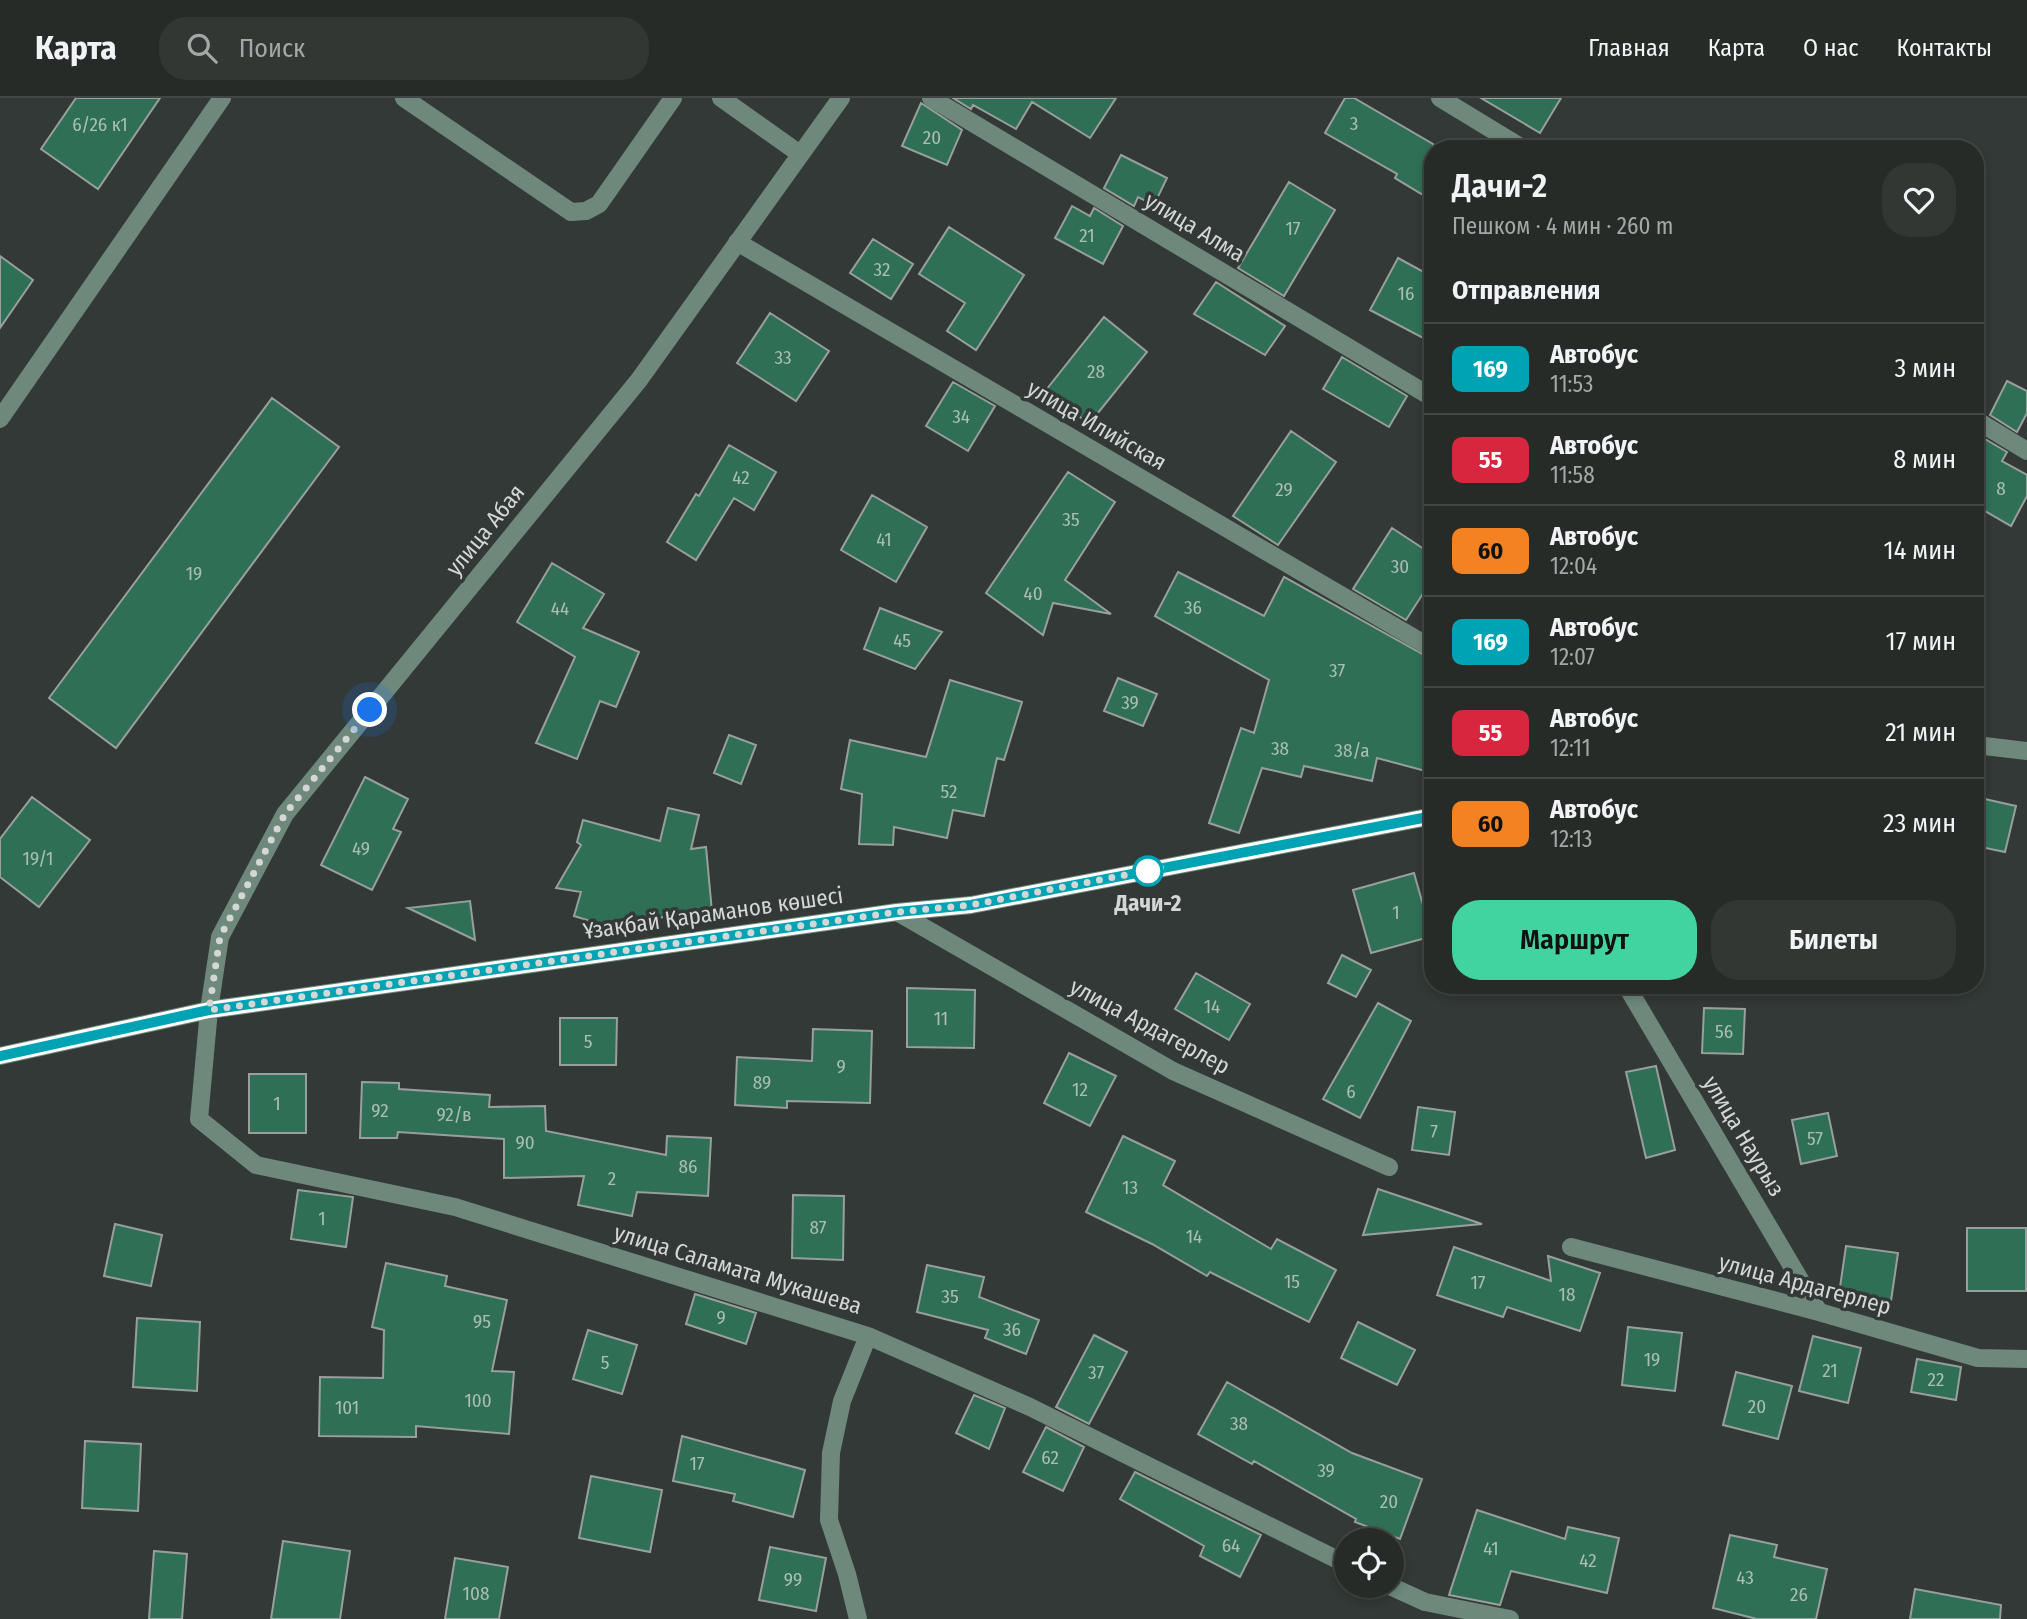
<!DOCTYPE html>
<html lang="ru">
<head>
<meta charset="utf-8">
<style>
	body { margin:0; font-family:"Fira Sans Condensed",sans-serif; background:#323734; color:#f1f3f6; height:100vh; display:flex; flex-direction:column; font-size:26px; white-space:nowrap }
	* { box-sizing:border-box; margin:0 }
	p { font-size:23px; color:#a4a7a8 }
	.icon { flex:none; width:38px; height:38px; fill:none; stroke:currentColor; stroke-width:2; stroke-linecap:round; stroke-linejoin:round }
	.map { position:relative; flex:1; overflow:hidden }
	.drawer { position:absolute; left:1424px; top:42px; width:560px; height:854px; display:flex; flex-direction:column; background:#262b28; border-radius:28px; box-shadow:0 4px 10px #0003,0 0 0 2px #424745 }
	.drawer>* { flex:none }
	.badge { padding:0 14px; border-radius:10px; font-size:24px; line-height:46px }
	.controls { position:absolute; left:1334px; top:1430px; display:grid; gap:14px }
	.controls a { display:grid; place-items:center; width:70px; height:70px; border-radius:50%; background:#262b28; box-shadow:0 4px 10px #0003,0 0 0 2px #424745; font-size:35px }
	.you { position:absolute; width:35px; height:35px; margin:-18px; border:5px solid #fff; border-radius:50%; background:#1a73e8; box-shadow:0 0 0 10px #1a73e833 }
	.map>.badge { position:absolute; translate:-50% -50%; box-shadow:0 0 0 4px #fff }
	h2 { padding:0 28px; font-size:26px; line-height:63px }
	.round { display:grid; place-items:center; flex:none; width:74px; height:74px; border-radius:28px; background:#323734 }
	.head { display:flex; align-items:center; justify-content:space-between; height:119px; padding:0 28px }
	h1 { font-size:33px; font-weight:600; line-height:52px }
	.primary-button { display:flex; gap:14px; margin-top:auto; padding:14px 28px }
	.primary-button a { flex:1; height:80px; border-radius:28px; background:#41d4a1; color:#111; font-size:28px; font-weight:600; line-height:80px; text-align:center }
	.primary-button a+a { background:#323734; color:#f1f3f6 }
	ul { padding:0; list-style:none }
	li { display:flex; align-items:center; gap:21px; height:91px; padding:0 28px; border-top:2px solid #424745 }
	li div { flex:1 }
	li b { display:block; font-size:26px }
	li em { font-style:normal }
	li .badge { min-width:77px; font-weight:700; text-align:center }
	header { display:flex; align-items:center; gap:42px; box-sizing:border-box; height:98px; padding:0 35px; background:#262b28; border-bottom:2px solid #424745 }
	header strong { font-size:33px }
	nav { display:flex; gap:38px; margin-inline-start:auto; font-size:24px }
	.search { width:490px; height:63px; background:#323734; display:flex; align-items:center; gap:18px; box-sizing:border-box; padding:0 24px; border-radius:28px; color:#a4a7a8; font-size:26px }
	.map>svg:first-child { display:block }
	.building { fill:#2f6f56; stroke:#999f9c; stroke-width:2 }
	.lines { fill:none; stroke-linecap:round; stroke-linejoin:round }
	.minor { stroke:#6e887c; stroke-width:18 }
	.line-casing { stroke:#fff; stroke-width:16 }
	.line { stroke:#00a3b4; stroke-width:10 }
	.walk { stroke:#d4d7d5; stroke-width:7; stroke-dasharray:0 12.6 }
	.stop-dot { fill:#fff; stroke:#00a3b4; stroke-width:3.5 }
	.labels { text-anchor:middle; dominant-baseline:central; stroke-width:7; stroke-linejoin:round; paint-order:stroke }
	.number-label { font-size:19px; fill:#abbdb5 }
	.street-label { font-size:23px; fill:#d4d7d5; stroke:#333936 }
	.stop-label { font-size:23px; font-weight:bold; fill:#d4d7d5; stroke:#333936 }
</style>
</head>
<body>
<header>
<strong>Карта</strong>
<div class="search"><svg class="icon" aria-label="search" viewBox="0 0 24 24"><circle cx="10" cy="10" r="6"/><path d="M15 15l6 6"/></svg>Поиск</div>
<nav><a>Главная</a><a>Карта</a><a>О нас</a><a>Контакты</a></nav>
</header>
<div class="map">
<svg width="2027" height="1521" viewBox="0 0 2027 1521">
	<rect width="100%" height="100%" fill="#333936"/>
	<!-- building -->
	<path class="building" d="M 76,0 L 160,0 L 98,91 L 41,51 Z
		M 953,0 L 1116,0 L 1090,40 L 1032,4 L 1016,31 L 973,7 L 971,11 Z
		M 1345,0 L 1354,0 L 1433,46 L 1433,103 L 1395,80 L 1397,76 L 1325,35 Z
		M 1481,0 L 1561,0 L 1540,35 Z
		M 921,5 L 962,32 L 947,67 L 902,48 Z
		M 1121,57 L 1167,80 L 1154,107 L 1138,99 L 1134,108 L 1104,90 Z
		M 1289,84 L 1335,112 L 1284,198 L 1238,170 Z
		M 1072,108 L 1090,118 L 1094,110 L 1123,128 L 1103,166 L 1055,140 Z
		M 949,129 L 1024,177 L 976,252 L 947,233 L 965,205 L 919,176 Z
		M 873,141 L 913,166 L 891,201 L 850,175 Z
		M 0,158 L 33,182 L 0,230 Z
		M 1398,160 L 1433,179 L 1433,220 L 1423,240 L 1370,212 Z
		M 1216,184 L 1285,228 L 1265,257 L 1194,216 Z
		M 770,215 L 829,253 L 796,303 L 737,265 Z
		M 1104,219 L 1147,254 L 1089,326 L 1046,292 Z
		M 1342,259 L 1407,298 L 1389,329 L 1323,291 Z
		M 2007,283 L 2027,293 L 2027,315 L 2017,334 L 1990,317 Z
		M 953,284 L 995,308 L 968,353 L 926,328 Z
		M 272,300 L 339,349 L 116,650 L 49,600 Z
		M 1291,333 L 1336,364 L 1278,447 L 1233,418 Z
		M 1980,338 L 2007,354 L 2002,363 L 2027,377 L 2027,398 L 2011,428 L 1978,409 L 1976,413 L 1976,347 Z
		M 729,347 L 776,374 L 754,412 L 734,400 L 696,462 L 667,444 L 696,396 L 699,398 Z
		M 1068,374 L 1115,404 L 1065,482 L 1111,516 L 1053,505 L 1043,537 L 986,495 Z
		M 872,397 L 927,429 L 896,484 L 841,452 Z
		M 1392,430 L 1433,457 L 1433,480 L 1406,522 L 1353,491 Z
		M 552,465 L 604,496 L 583,530 L 639,554 L 616,609 L 600,603 L 577,661 L 536,645 L 575,559 L 517,524 Z
		M 1178,474 L 1264,518 L 1284,479 L 1433,562 L 1433,675 L 1377,660 L 1372,683 L 1304,668 L 1301,679 L 1262,670 L 1239,735 L 1209,725 L 1241,630 L 1254,635 L 1269,582 L 1155,518 Z
		M 880,510 L 942,534 L 915,571 L 864,551 Z
		M 1118,580 L 1157,596 L 1143,628 L 1104,613 Z
		M 950,582 L 1022,604 L 1004,662 L 997,660 L 984,718 L 953,712 L 947,740 L 894,729 L 893,747 L 859,746 L 862,696 L 841,691 L 850,642 L 926,659 Z
		M 729,637 L 756,647 L 741,686 L 714,675 Z
		M 365,679 L 408,701 L 393,731 L 401,734 L 372,792 L 321,767 Z
		M 32,699 L 90,742 L 39,809 L 0,779 L 0,741 Z
		M 1976,699 L 2016,708 L 2005,754 L 1976,748 Z
		M 668,710 L 699,717 L 691,751 L 706,749 L 712,814 L 600,826 L 574,818 L 581,794 L 556,790 L 581,747 L 577,744 L 583,722 L 660,743 Z
		M 1414,775 L 1423,807 L 1433,804 L 1433,838 L 1371,855 L 1353,792 Z
		M 470,803 L 475,842 L 408,810 Z
		M 1342,857 L 1371,872 L 1356,899 L 1328,885 Z
		M 1196,875 L 1250,906 L 1229,942 L 1175,911 Z
		M 907,890 L 975,892 L 974,950 L 907,949 Z
		M 1378,905 L 1411,923 L 1360,1020 L 1323,1001 Z
		M 1704,910 L 1745,911 L 1743,956 L 1702,955 Z
		M 560,920 L 617,920 L 616,967 L 560,967 Z
		M 813,931 L 872,933 L 870,1005 L 787,1003 L 787,1010 L 735,1007 L 737,959 L 812,963 Z
		M 1069,955 L 1116,978 L 1090,1028 L 1044,1005 Z
		M 1656,968 L 1675,1052 L 1646,1060 L 1626,974 Z
		M 249,976 L 306,976 L 306,1035 L 249,1035 Z
		M 362,984 L 399,985 L 399,991 L 490,997 L 489,1009 L 545,1008 L 546,1033 L 666,1057 L 667,1038 L 711,1040 L 708,1098 L 637,1094 L 632,1118 L 578,1107 L 584,1078 L 504,1080 L 504,1041 L 398,1034 L 397,1040 L 360,1040 Z
		M 1418,1009 L 1455,1014 L 1449,1057 L 1412,1052 Z
		M 1828,1015 L 1837,1058 L 1801,1066 L 1792,1022 Z
		M 1123,1038 L 1175,1063 L 1163,1087 L 1271,1151 L 1277,1141 L 1336,1172 L 1309,1224 L 1210,1174 L 1207,1178 L 1152,1146 L 1086,1114 Z
		M 1378,1091 L 1420,1105 L 1482,1126 L 1363,1137 Z
		M 298,1092 L 353,1099 L 346,1149 L 291,1141 Z
		M 793,1097 L 844,1098 L 843,1162 L 792,1160 Z
		M 115,1126 L 162,1137 L 151,1188 L 104,1178 Z
		M 1967,1130 L 2026,1130 L 2026,1193 L 1967,1193 Z
		M 1846,1148 L 1898,1155 L 1891,1203 L 1839,1196 Z
		M 1454,1149 L 1551,1183 L 1548,1158 L 1600,1175 L 1580,1233 L 1507,1209 L 1503,1219 L 1437,1197 Z
		M 386,1165 L 447,1178 L 445,1188 L 507,1202 L 492,1273 L 514,1274 L 509,1336 L 416,1328 L 416,1339 L 319,1338 L 320,1279 L 383,1280 L 384,1232 L 372,1229 Z
		M 927,1167 L 984,1179 L 979,1199 L 1039,1222 L 1026,1256 L 985,1240 L 988,1232 L 917,1214 Z
		M 695,1196 L 756,1215 L 746,1246 L 686,1226 Z
		M 137,1220 L 200,1224 L 197,1293 L 133,1289 Z
		M 1358,1224 L 1415,1252 L 1397,1287 L 1341,1260 Z
		M 1628,1229 L 1682,1235 L 1675,1293 L 1622,1287 Z
		M 588,1232 L 637,1247 L 622,1296 L 573,1281 Z
		M 1094,1237 L 1127,1254 L 1089,1326 L 1056,1309 Z
		M 1813,1238 L 1861,1250 L 1848,1305 L 1799,1293 Z
		M 1917,1261 L 1961,1269 L 1956,1302 L 1911,1294 Z
		M 1736,1274 L 1792,1288 L 1778,1341 L 1723,1327 Z
		M 1227,1284 L 1352,1355 L 1422,1381 L 1400,1441 L 1355,1424 L 1356,1421 L 1254,1363 L 1252,1366 L 1198,1336 Z
		M 974,1297 L 1005,1310 L 989,1351 L 956,1335 Z
		M 1046,1329 L 1084,1349 L 1063,1393 L 1023,1374 Z
		M 682,1338 L 805,1372 L 793,1419 L 733,1403 L 735,1396 L 673,1383 Z
		M 85,1343 L 141,1346 L 138,1413 L 82,1410 Z
		M 1135,1374 L 1261,1437 L 1240,1479 L 1200,1458 L 1204,1448 L 1120,1401 Z
		M 591,1378 L 662,1392 L 650,1454 L 579,1440 Z
		M 1477,1412 L 1565,1441 L 1568,1429 L 1619,1440 L 1607,1495 L 1511,1473 L 1500,1507 L 1449,1497 Z
		M 1730,1437 L 1777,1447 L 1774,1459 L 1827,1471 L 1816,1521 L 1757,1521 L 1713,1510 Z
		M 283,1443 L 350,1453 L 340,1521 L 271,1521 Z
		M 770,1449 L 826,1460 L 816,1513 L 759,1502 Z
		M 154,1453 L 187,1456 L 182,1521 L 149,1521 Z
		M 455,1460 L 508,1469 L 499,1521 L 445,1521 Z
		M 1915,1491 L 2001,1507 L 2000,1521 L 1910,1521 Z"/>
	<g class="lines">
		<!-- minor -->
		<path class="minor" d="M 404,0 L 571,114 L 586,113 L 599,106 L 673,0
			M 721,0 L 800,56
			M 841,0 L 639,282 L 285,716 L 220,839 L 209,912 L 199,1021 L 256,1067 L 455,1109 L 868,1238 L 1030,1309 L 1346,1466
			M 931,0 L 1433,300
			M 1440,0 L 1524,51
			M 737,144 L 1433,551
			M 0,321 L 222,0
			M 1976,322 L 2027,353
			M 1976,647 L 2027,653
			M 897,814 L 1173,973 L 1389,1069
			M 1626,887 L 1819,1214
			M 0,958 L 209,912 L 897,814 L 971,807 L 1433,718
			M 1571,1149 L 1819,1214 L 1978,1260 L 2027,1261
			M 1390,1488 L 1425,1504 L 1510,1521
			M 858,1521 L 847,1476 L 829,1422 L 831,1355 L 842,1303 L 868,1238"/>
	</g>
	<g class="lines">
		<!-- line casing -->
		<g class="line-casing">
			<path id="line" d="M 0,958 L 209,912 L 897,814 L 971,807 L 1433,718"/>
		</g>
		<!-- line -->
		<use href="#line" class="line"/>
		<!-- walk -->
		<path class="walk" d="M 370,612 L 285,716 L 220,839 L 209,912 L 897,814 L 971,807 L 1161,770 L 1148,773"/>
	</g>
	<!-- markers -->
	<circle class="stop-dot" cx="1148" cy="773" r="14"/>
	<g class="labels">
		<!-- number labels -->
		<g class="number-label">
			<text x="1354" y="25">3</text>
			<text x="100" y="26">6/26 к1</text>
			<text x="932" y="39">20</text>
			<text x="1293" y="130">17</text>
			<text x="1087" y="137">21</text>
			<text x="882" y="171">32</text>
			<text x="1406" y="195">16</text>
			<text x="783" y="259">33</text>
			<text x="1096" y="273">28</text>
			<text x="961" y="318">34</text>
			<text x="741" y="379">42</text>
			<text x="2001" y="390">8</text>
			<text x="1284" y="391">29</text>
			<text x="1071" y="421">35</text>
			<text x="884" y="441">41</text>
			<text x="1400" y="468">30</text>
			<text x="194" y="475">19</text>
			<text x="1033" y="495">40</text>
			<text x="1193" y="509">36</text>
			<text x="560" y="510">44</text>
			<text x="902" y="542">45</text>
			<text x="1337" y="572">37</text>
			<text x="1130" y="604">39</text>
			<text x="1280" y="650">38</text>
			<text x="1352" y="652">38/а</text>
			<text x="949" y="693">52</text>
			<text x="361" y="750">49</text>
			<text x="38" y="760">19/1</text>
			<text x="1396" y="814">1</text>
			<text x="1212" y="908">14</text>
			<text x="941" y="920">11</text>
			<text x="1724" y="933">56</text>
			<text x="588" y="943">5</text>
			<text x="841" y="968">9</text>
			<text x="762" y="984">89</text>
			<text x="1080" y="991">12</text>
			<text x="1351" y="993">6</text>
			<text x="277" y="1005">1</text>
			<text x="380" y="1012">92</text>
			<text x="454" y="1016">92/в</text>
			<text x="1434" y="1033">7</text>
			<text x="1815" y="1040">57</text>
			<text x="525" y="1044">90</text>
			<text x="688" y="1068">86</text>
			<text x="612" y="1080">2</text>
			<text x="1130" y="1089">13</text>
			<text x="322" y="1120">1</text>
			<text x="818" y="1129">87</text>
			<text x="1194" y="1138">14</text>
			<text x="1292" y="1183">15</text>
			<text x="1478" y="1184">17</text>
			<text x="1567" y="1196">18</text>
			<text x="950" y="1198">35</text>
			<text x="721" y="1219">9</text>
			<text x="482" y="1223">95</text>
			<text x="1012" y="1231">36</text>
			<text x="1652" y="1261">19</text>
			<text x="605" y="1264">5</text>
			<text x="1830" y="1272">21</text>
			<text x="1096" y="1274">37</text>
			<text x="1936" y="1281">22</text>
			<text x="478" y="1302">100</text>
			<text x="1757" y="1308">20</text>
			<text x="347" y="1309">101</text>
			<text x="1239" y="1325">38</text>
			<text x="1050" y="1359">62</text>
			<text x="697" y="1365">17</text>
			<text x="1326" y="1372">39</text>
			<text x="1389" y="1403">20</text>
			<text x="1231" y="1447">64</text>
			<text x="1491" y="1450">41</text>
			<text x="1588" y="1462">42</text>
			<text x="1745" y="1479">43</text>
			<text x="793" y="1481">99</text>
			<text x="476" y="1495">108</text>
			<text x="1799" y="1496">26</text>
		</g>
		<!-- street labels -->
		<g class="street-label">
			<text transform="translate(1195 129) rotate(31)">улица Алма</text>
			<text transform="translate(1097 327) rotate(30)">улица Илийская</text>
			<text transform="translate(485 432) rotate(-51)">улица Абая</text>
			<text transform="translate(713 815) rotate(-8)">Ұзақбай Қараманов көшесі</text>
			<text transform="translate(1150 928) rotate(28)">улица Ардагерлер</text>
			<text transform="translate(1744 1038) rotate(59)">улица Наурыз</text>
			<text transform="translate(738 1171) rotate(17)">улица Саламата Мукашева</text>
			<text transform="translate(1805 1186) rotate(15)">улица Ардагерлер</text>
		</g>
		<!-- stop labels -->
		<g class="stop-label">
			<text x="1148" y="805">Дачи-2</text>
		</g>
	</g>
</svg>
<div class="controls">
<a><svg class="icon" aria-label="locate" viewBox="0 0 24 24"><circle cx="12" cy="12" r="6"/><path d="M12 2v4M12 18v4M2 12h4M18 12h4"/></svg></a>
</div>
<div class="you" style="left:370px;top:612px"></div>
<section class="drawer">
<div class="head"><div><h1>Дачи-2</h1><p>Пешком · 4 мин · 260 m</p></div><a class="round"><svg class="icon" aria-label="heart" viewBox="0 0 24 24"><path d="M12 20l-8-8c-3-5 5-10 8-4 3-6 11-1 8 4z"/></svg></a></div>
<h2>Отправления</h2>
<ul>
<li><span class="badge" style="background:#00a3b4;color:#fff">169</span><div><b>Автобус</b><p>11:53</p></div><em>3 мин</em></li>
<li><span class="badge" style="background:#d7263d;color:#fff">55</span><div><b>Автобус</b><p>11:58</p></div><em>8 мин</em></li>
<li><span class="badge" style="background:#f58220;color:#111">60</span><div><b>Автобус</b><p>12:04</p></div><em>14 мин</em></li>
<li><span class="badge" style="background:#00a3b4;color:#fff">169</span><div><b>Автобус</b><p>12:07</p></div><em>17 мин</em></li>
<li><span class="badge" style="background:#d7263d;color:#fff">55</span><div><b>Автобус</b><p>12:11</p></div><em>21 мин</em></li>
<li><span class="badge" style="background:#f58220;color:#111">60</span><div><b>Автобус</b><p>12:13</p></div><em>23 мин</em></li>
</ul>
<div class="primary-button"><a>Маршрут</a><a>Билеты</a></div>
</section>
</div>
</body>
</html>
